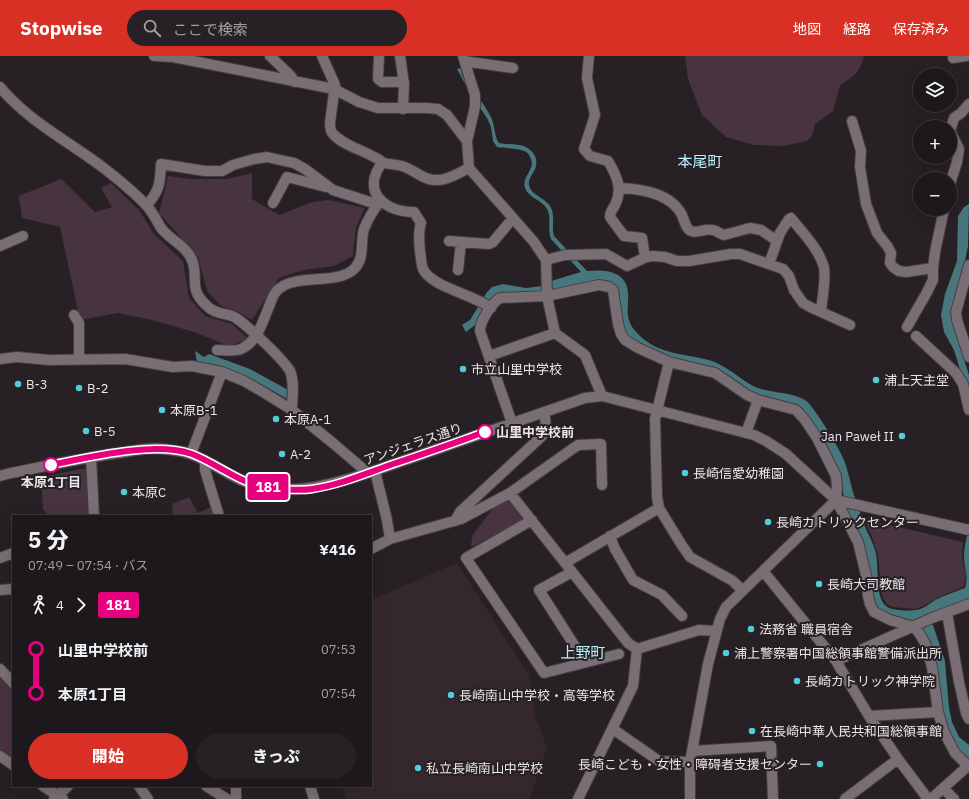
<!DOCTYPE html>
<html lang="ja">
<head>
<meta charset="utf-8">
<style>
	body { margin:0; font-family:"IBM Plex Sans","Noto Sans JP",sans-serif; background:#252124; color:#f1f3f6; height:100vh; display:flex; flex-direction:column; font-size:15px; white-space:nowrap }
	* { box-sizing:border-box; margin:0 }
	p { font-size:13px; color:#a0a0a3 }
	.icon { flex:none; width:22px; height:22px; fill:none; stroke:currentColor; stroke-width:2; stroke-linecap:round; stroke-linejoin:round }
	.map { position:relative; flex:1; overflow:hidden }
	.panel { position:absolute; left:12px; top:459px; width:360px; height:272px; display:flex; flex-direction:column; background:#1d181b; border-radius:0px; box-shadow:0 4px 16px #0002,0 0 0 1px #3b373a }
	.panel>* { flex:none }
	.badge { padding:0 8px; border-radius:3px; font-size:14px; line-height:26px }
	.tools { position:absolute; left:913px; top:12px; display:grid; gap:8px }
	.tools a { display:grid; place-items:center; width:44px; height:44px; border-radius:50%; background:#1d181b; box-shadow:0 4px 16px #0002,0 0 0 1px #3b373a; font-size:20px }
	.map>.badge { position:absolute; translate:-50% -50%; box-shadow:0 0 0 2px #fff }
	.legs { display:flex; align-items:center; gap:6px; height:44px; padding:0 16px; font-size:13px }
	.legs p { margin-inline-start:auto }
	.overview { display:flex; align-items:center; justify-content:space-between; height:68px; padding:0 16px }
	h1 { font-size:22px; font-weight:800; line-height:30px }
	.primary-button { display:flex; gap:8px; margin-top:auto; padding:8px 16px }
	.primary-button a { flex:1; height:46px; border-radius:24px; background:#d93025; color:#fff; font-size:16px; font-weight:800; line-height:46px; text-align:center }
	.primary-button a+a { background:#252124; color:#f1f3f6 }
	ul { padding:0 16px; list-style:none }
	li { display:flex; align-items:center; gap:14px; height:44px; font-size:15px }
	li i { display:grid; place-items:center; width:6px; height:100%; margin:0 5px; background:currentColor }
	li i::after { content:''; width:10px; height:10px; margin:-5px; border:3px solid; border-radius:50%; background:#1d181b }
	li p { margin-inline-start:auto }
	li:first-child i { background:linear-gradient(#0000 50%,currentColor 0) }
	li:last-child i { background:linear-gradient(currentColor 50%,#0000 0) }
	header { display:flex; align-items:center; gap:24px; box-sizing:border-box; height:56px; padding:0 20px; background:#d93025; color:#fff }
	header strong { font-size:19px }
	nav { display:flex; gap:22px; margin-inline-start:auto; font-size:14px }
	.search { width:280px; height:36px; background:#252124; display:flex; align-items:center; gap:10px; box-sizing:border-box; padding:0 14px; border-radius:22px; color:#a0a0a3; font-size:15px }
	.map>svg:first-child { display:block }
	.built { fill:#35272e }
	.green { fill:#48343f }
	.water { fill:#48767d }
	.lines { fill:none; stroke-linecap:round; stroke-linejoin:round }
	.minor-casing { stroke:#443e42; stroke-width:12 }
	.minor { stroke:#786e73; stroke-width:10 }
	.line-1-casing { stroke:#fff; stroke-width:9 }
	.line-1 { stroke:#e6007e; stroke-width:6 }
	.poi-dot { fill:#53cbdb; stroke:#272024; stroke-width:1.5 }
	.stop-1-dot { fill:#fff; stroke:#e6007e; stroke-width:2 }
	.labels { text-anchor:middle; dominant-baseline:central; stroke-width:4; stroke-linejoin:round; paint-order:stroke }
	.poi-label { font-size:13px; fill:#eae5e8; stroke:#272024; text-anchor:start }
	.stop-label { font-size:13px; font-weight:bold; fill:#eae5e8; stroke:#272024; text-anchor:start }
	.street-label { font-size:13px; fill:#eae5e8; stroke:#272024 }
	.quarter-label { font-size:15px; fill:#b6f0f9; stroke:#272024 }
</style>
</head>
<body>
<header>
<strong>Stopwise</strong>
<div class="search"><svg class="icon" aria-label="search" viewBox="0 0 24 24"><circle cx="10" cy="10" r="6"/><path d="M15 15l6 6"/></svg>ここで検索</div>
<nav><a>地図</a><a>経路</a><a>保存済み</a></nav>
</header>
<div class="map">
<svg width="969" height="743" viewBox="0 0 969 743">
	<rect width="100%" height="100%" fill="#272024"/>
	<!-- built -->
	<path class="built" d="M 457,507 L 529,619 L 535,659 L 547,692 L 530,743 L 347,743 L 342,730 L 371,730 L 371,544 Z"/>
	<!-- green -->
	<path class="green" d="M 685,0 L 864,0 C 860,17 854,20 840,29 L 833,55 L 815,68 L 812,80 L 807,85 L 783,90 L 754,89 L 726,81 L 702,59 L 688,23 Z
		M 252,117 L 252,143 L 279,159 L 312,146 L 329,144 L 365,152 L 356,171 L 353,200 L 334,210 L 304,214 L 279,222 L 252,264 L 240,257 L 221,250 L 207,235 L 198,201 L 159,157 L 168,120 L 191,123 L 227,123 Z
		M 61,123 L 95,156 L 112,151 L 101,132 L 111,127 L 139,154 L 154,178 L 183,205 L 189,242 L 205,260 L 232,268 L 248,283 L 229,290 L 194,276 L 152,264 L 118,257 L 80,264 L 60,171 L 22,162 L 19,140 Z
		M 87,412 L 89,460 L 48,460 L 43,453 L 41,421 Z
		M 189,441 L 198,457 L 213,450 L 216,460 L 173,460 L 172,448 Z
		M 509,442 L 524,464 L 471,491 L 472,480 L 494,451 Z
		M 864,463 L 963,486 L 962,502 L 966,517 L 965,526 L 963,531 L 937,542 L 926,549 L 915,553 L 893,551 L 886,548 L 882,539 L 878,500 L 872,481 Z
		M 0,621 L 13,633 L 13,704 L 0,695 Z"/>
	<!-- water -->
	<path class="water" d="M 461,12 L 462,19 C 472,33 483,46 491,61 C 495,69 494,80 499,87 C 513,90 526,85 535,100 C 537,105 537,110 534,115 C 532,119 528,124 529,129 C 531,139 545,142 550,150 C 556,160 551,170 554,180 L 587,215 C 605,213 627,215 628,237 C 629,246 626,255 629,264 C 631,271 636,276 641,281 C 660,298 685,298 709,304 C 724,308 739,322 753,330 C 770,338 789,335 805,344 C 812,347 841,395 844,404 C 848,415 850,425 853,436 C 854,441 857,445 859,450 C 860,454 860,458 861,462 C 866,474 873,485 876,498 C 879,512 875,541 886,550 C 892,555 908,555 916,554 C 924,553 930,547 937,543 C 946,539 956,535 965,532 C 969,518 964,513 964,500 C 964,491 967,481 969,471 L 969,542 L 932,557 L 924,561 L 933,569 L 945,605 L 949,652 L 952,666 L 959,681 L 969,689 L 969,705 L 952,686 L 944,669 L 923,577 L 911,564 L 881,556 L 873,543 L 867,502 L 863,486 L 848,459 L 839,417 L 802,356 L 774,346 L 634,285 L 627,278 L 622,268 L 618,233 L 614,229 L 609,227 L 542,236 L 498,238 L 493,241 L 475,269 L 466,276 L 462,269 L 470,264 L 487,236 L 492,231 L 503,228 L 526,232 L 542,230 L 551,225 L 581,216 L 551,183 C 547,173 552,162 547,153 C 542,144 529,142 525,132 C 521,120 537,113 530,101 C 529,98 527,96 524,95 C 515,91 506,93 497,91 L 493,85 L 491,71 L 487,62 L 470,37 L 457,13 Z
		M 969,148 L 968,190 L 965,205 L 951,259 L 957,276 L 960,291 L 969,319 L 969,343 L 954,294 L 944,276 L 941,259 L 945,238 L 957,205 L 958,160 L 964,151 Z
		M 195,295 L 204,301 L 209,298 L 250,313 L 290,335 L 291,345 C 261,329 231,308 197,306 Z"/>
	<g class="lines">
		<!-- minor casing -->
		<g class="minor-casing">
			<path id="minor" d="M 154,0 L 173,1 L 334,33 L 359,46 L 378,52 L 427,52 L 438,53 L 447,59 L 467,85
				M 270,0 L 290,19 L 295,26
				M 322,0 L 335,29 L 330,67 C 330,71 330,75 333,78 C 344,90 363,94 376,102 C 379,103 381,106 384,107 C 392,109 399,108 407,112 C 418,117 426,125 438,124 C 449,124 460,116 469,112
				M 379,0 L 378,23 L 382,26 L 404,26
				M 400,0 L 404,28 L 403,53
				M 463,0 L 475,39 L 475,51 L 467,85 L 469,112 L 534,186 L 546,204 L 547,240 L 555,277 L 585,299 L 602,340
				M 589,0 L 587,22 L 595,59 L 584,93 L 590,100 L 608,105 C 617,120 623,133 615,149 C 613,153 610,155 610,161 L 624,180 L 642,182 L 645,201
				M 953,2 L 966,0
				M 465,6 L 470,6 L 513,12
				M 0,31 C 29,66 70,86 105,113 C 119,124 134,136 146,149 C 153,156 156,164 161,172 C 170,184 189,191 193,207 C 198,225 189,233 206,249 C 215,259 228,257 236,262 C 248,270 283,303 290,315 C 295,327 292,343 292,354
				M 852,65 L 861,95 L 860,111 L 866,148 L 877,177 L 888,191 L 891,197 L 890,207 L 893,211 L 899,215 L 906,216 L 933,212
				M 382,107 C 361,135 384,156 414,156 L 421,167 C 418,176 419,186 420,195 C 421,201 421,208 423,213 C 431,231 475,239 491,252
				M 950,128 L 957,106 L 959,93 L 950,75 L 954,62 L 961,57 L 969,48
				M 620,132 C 642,133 671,137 682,159 C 684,164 686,173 691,175 C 697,178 706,172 712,174 C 716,174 720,178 724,179 L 750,172 L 761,174 L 777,185
				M 273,147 L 287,121 L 326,131
				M 147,149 C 160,134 160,127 161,108 L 205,115 L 222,115 L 233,109 L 254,103 L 267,101 L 280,104 L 294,107 L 305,113 L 333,134 L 373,147 L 381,144
				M 449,185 L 489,188 L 493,186 L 513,162
				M 0,190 L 23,180
				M 546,204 L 565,199 L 606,198 L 627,210 L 644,202 L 652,200 L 665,201 L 677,205 L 689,205 L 731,198 L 740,198 L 783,213 L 789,220 L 794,234 L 803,247 L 810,251 L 850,269
				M 769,208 L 780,177 L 789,163 L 791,162 C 802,176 820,194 824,212 C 826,226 822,242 821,256
				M 969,209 L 956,256 L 957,264 L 969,301
				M 458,214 L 461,186
				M 74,259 L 79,267 L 79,303
				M 907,271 L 926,238 L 933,224 L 933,212 L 935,196 L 944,153
				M 916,280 L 956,317 L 963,328 L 969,354
				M 217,294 C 224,294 234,296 241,293 C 258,286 264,262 270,248 C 272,242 275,235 280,232 C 297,218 340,229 355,212 C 365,201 360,186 364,173 C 368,163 374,153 381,144
				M 489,300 L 555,277
				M 0,303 L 17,301 L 49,304 L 125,303 L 173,311 L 192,310 L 222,316 L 244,325 L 263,336 L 292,354 L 334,388 L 368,417
				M 669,306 L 655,363 L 657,441 L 659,452 L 681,488 L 690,501 L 733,525 L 742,534
				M 512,367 L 480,275 C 480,265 492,247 500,242 L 547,240 L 599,229 L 609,231 L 613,234 L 618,268 L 621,278 L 625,284 L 638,292 L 669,306 L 715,317 L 747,339 L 758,344 L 796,354 L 805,364 L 817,382 L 836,420 L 837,433 L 836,444 L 858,486 L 867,523 L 868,540 L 870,548 L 874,556 L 890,564 L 914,571 L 919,577 L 925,587 L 932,611 L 938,656 L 944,676 L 955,697 L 968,710
				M 746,377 L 758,344
				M 191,398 L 222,316
				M 91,401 L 94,460
				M 205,404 L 205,414 L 219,460
				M 375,415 L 387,464 L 390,483
				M 0,420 L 11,417 C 46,410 82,402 118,397 C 132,395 148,391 163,393 C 172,394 184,395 193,399 C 209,405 224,416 241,424 C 286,442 324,431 368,417 L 585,342 L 602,340 L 754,379 L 766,385 L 786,398 L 836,444 L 969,474
				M 510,437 L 628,587 L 637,593
				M 532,464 L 466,502 L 544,617 L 619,598
				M 455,465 L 460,456 L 542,380 C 545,371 547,366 544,357
				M 610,480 L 615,493 L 633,524 L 662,539 L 682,560
				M 371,493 L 390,483 L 461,463 L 510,437 L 578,389 L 601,388 L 602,429
				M 0,502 L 13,497
				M 565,507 L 659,452
				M 763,515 L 836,605 L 869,660 L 898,703 L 928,743
				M 572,516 L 539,534 L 585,606
				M 0,534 L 13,533
				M 947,557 L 959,626 L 966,657 L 969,663
				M 637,593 L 699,574 L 716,575
				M 836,605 L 932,562 L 969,548
				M 0,613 L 13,627
				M 869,660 L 938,656
				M 613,673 L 659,705 L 690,706
				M 692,695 L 771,690 L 773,743
				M 0,700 L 13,709
				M 43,730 L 63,743
				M 139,730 L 148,743
				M 206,730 L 227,743
				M 236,730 L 236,743
				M 310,730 L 314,743
				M 943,732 L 954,743
				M 54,743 L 68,730
				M 578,743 L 633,630 L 637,593
				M 690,743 L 690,706 L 708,608 L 720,563 L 726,551 L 836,444
				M 845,743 L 898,703
				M 931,743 L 969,709"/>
		</g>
		<!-- minor -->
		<use href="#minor" class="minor"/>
	</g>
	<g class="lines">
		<!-- line-1 casing -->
		<g class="line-1-casing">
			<path id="line-1" d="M 51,409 C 90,401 155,385 192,398 C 220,409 244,431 275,433 C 287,433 300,435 312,433 C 340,429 367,417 393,408 C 424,398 454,387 485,376"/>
		</g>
		<!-- line-1 -->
		<use href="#line-1" class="line-1"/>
	</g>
	<!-- markers -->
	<g class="poi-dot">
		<circle cx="463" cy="313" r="4"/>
		<circle cx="876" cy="324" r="4"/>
		<circle cx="18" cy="328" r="4"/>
		<circle cx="79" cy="332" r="4"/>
		<circle cx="162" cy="354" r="4"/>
		<circle cx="276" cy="363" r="4"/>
		<circle cx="86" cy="375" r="4"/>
		<circle cx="902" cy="380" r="4"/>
		<circle cx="282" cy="398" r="4"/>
		<circle cx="685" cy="417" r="4"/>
		<circle cx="124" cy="436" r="4"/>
		<circle cx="768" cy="466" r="4"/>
		<circle cx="819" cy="528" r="4"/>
		<circle cx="751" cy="573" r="4"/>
		<circle cx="726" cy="597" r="4"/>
		<circle cx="797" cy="625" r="4"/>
		<circle cx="451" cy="639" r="4"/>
		<circle cx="752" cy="675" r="4"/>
		<circle cx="820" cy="708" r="4"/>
		<circle cx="418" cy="712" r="4"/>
	</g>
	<g class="stop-1-dot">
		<circle cx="485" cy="376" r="7"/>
		<circle cx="51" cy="409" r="7"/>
	</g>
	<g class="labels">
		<!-- poi labels -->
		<g class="poi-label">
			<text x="471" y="313">市立山里中学校</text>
			<text x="884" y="324">浦上天主堂</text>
			<text x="26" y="328">B-3</text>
			<text x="87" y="332">B-2</text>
			<text x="170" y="354">本原B-1</text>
			<text x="284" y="363">本原A-1</text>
			<text x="94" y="375">B-5</text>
			<text x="894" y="380" text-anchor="end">Jan Paweł II</text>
			<text x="290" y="398">A-2</text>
			<text x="693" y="417">長崎信愛幼稚園</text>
			<text x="132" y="436">本原C</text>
			<text x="776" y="466">長崎カトリックセンター</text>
			<text x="827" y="528">長崎大司教館</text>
			<text x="759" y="573">法務省 職員宿舎</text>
			<text x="734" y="597">浦上警察署中国総領事館警備派出所</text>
			<text x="805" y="625">長崎カトリック神学院</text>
			<text x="459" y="639">長崎南山中学校・高等学校</text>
			<text x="760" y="675">在長崎中華人民共和国総領事館</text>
			<text x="812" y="708" text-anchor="end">長崎こども・女性・障碍者支援センター</text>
			<text x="426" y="712">私立長崎南山中学校</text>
		</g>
		<!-- stop labels -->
		<g class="stop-label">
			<text x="496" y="376">山里中学校前</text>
			<text x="51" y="426" text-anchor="middle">本原1丁目</text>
		</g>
		<!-- street labels -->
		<g class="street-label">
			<text transform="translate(413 388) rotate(-19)">アンジェラス通り</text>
		</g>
		<!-- quarter labels -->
		<g class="quarter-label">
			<text x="700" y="105">本尾町</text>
			<text x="583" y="596">上野町</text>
		</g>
	</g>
</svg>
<div class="tools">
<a><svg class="icon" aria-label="layers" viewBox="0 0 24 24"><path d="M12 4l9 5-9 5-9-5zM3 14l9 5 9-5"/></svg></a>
<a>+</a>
<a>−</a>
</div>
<b class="badge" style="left:268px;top:431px;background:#e6007e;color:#fff">181</b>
<section class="panel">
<div class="overview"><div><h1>5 分</h1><p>07:49 – 07:54 · バス</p></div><b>¥416</b></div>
<div class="legs"><svg class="icon" aria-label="walk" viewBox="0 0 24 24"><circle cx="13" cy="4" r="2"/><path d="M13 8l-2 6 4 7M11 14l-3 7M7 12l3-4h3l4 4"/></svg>4<svg class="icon" aria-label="forward" viewBox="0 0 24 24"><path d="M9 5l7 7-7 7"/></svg><b class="badge" style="background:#e6007e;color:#fff">181</b></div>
<ul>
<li><i style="color:#e6007e"></i><b>山里中学校前</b><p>07:53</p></li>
<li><i style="color:#e6007e"></i><b>本原1丁目</b><p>07:54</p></li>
</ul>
<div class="primary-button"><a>開始</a><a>きっぷ</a></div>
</section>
</div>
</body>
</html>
